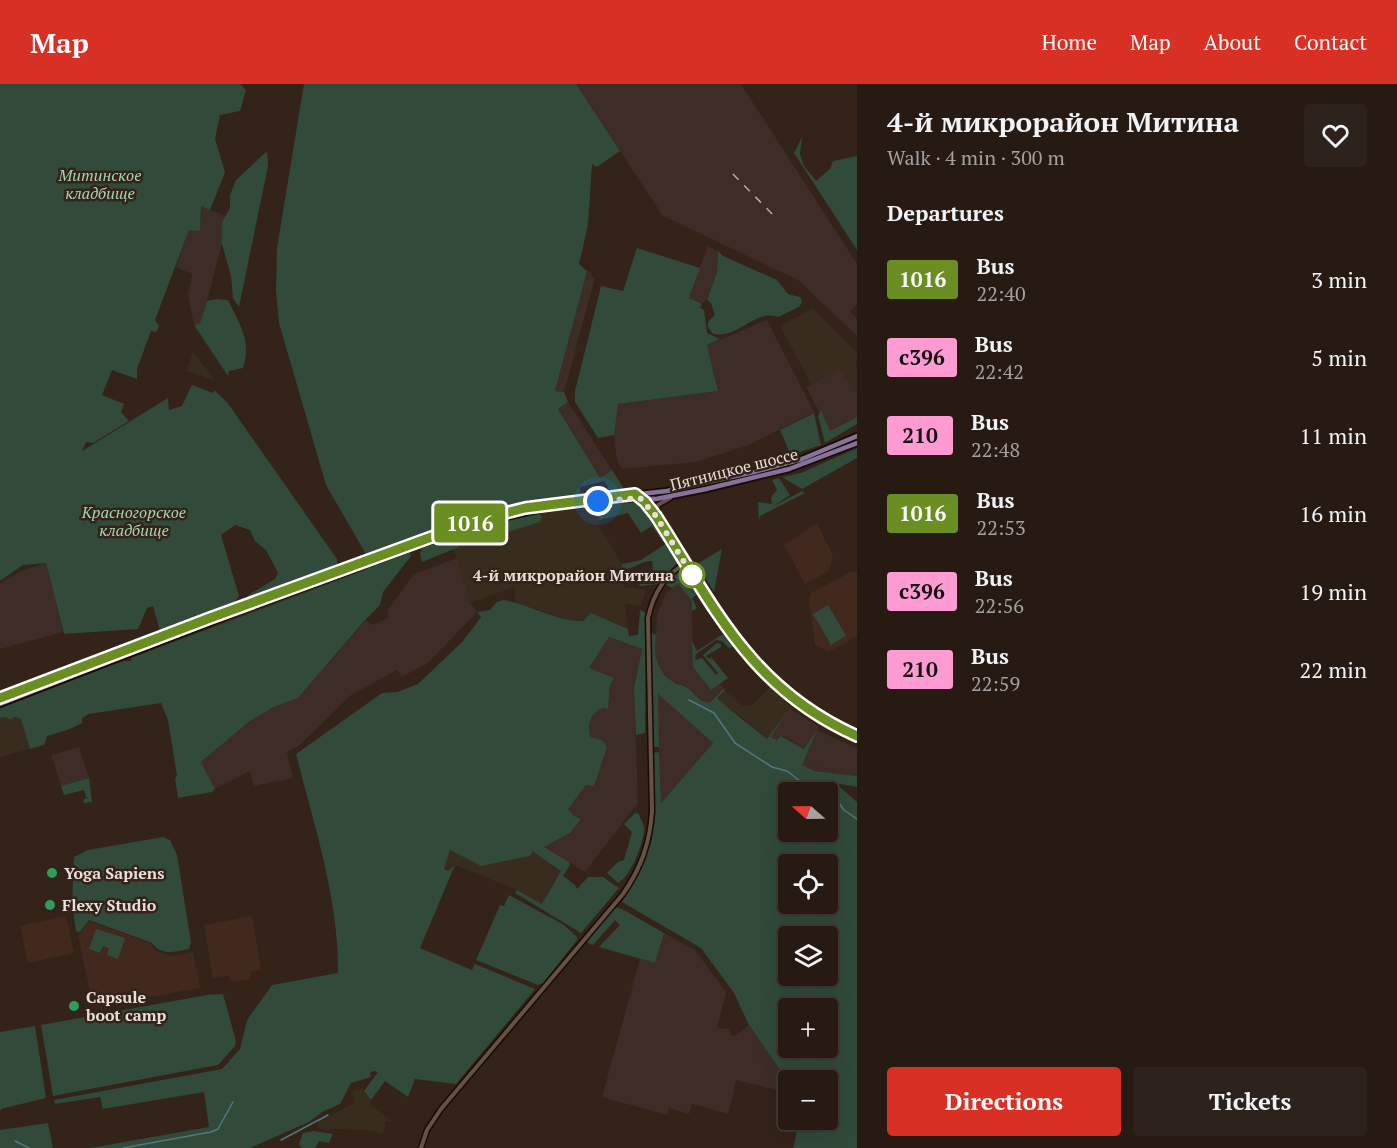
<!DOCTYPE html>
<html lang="en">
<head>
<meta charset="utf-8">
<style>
	body { margin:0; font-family:"PT Serif",serif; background:#2e231c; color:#f1f3f6; height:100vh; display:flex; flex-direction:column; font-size:22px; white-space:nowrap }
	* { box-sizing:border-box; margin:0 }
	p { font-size:20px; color:#a4a1a0 }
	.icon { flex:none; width:33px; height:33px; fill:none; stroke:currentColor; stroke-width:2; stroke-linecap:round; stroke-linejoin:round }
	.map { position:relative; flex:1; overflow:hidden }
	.drawer { display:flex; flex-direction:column; background:#261a13; width:540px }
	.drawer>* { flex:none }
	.badge { padding:0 12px; border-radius:4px; font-size:21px; line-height:39px }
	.needle { width:39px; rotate:290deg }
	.fabs { position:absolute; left:778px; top:698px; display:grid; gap:12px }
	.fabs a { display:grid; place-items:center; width:60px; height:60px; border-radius:6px; background:#261a13; box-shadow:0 6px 24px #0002,0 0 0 2px #423833; font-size:30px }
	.you { position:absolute; width:30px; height:30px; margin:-15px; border:4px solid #fff; border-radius:50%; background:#1a73e8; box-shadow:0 0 0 9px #1a73e833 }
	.map>.badge { position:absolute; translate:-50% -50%; box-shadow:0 0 0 3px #fff }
	h2 { padding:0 30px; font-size:22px; line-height:54px }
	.round { display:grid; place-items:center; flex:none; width:63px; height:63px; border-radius:6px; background:#2e231c }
	.head { display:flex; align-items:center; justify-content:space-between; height:102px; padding:0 30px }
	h1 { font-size:28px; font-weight:700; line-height:45px }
	.cta { display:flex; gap:12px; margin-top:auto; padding:12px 30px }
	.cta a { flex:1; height:69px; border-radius:6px; background:#d93025; color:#fff; font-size:24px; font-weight:700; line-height:69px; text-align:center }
	.cta a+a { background:#2e231c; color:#f1f3f6 }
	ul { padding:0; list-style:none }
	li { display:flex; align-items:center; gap:18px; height:78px; padding:0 30px }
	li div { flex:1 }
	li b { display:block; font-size:22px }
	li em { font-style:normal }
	li .badge { min-width:66px; font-weight:700; text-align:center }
	header { display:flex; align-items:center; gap:36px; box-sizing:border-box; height:84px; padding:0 30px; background:#d93025; color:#fff }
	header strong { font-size:28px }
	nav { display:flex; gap:33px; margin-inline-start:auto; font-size:21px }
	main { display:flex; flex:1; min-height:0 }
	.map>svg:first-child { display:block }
	.commercial { fill:#372c1d }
	.industrial { fill:#3e2d26 }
	.built { fill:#412a1d }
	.green { fill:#314a3a; fill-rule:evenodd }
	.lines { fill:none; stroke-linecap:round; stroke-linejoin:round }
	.stream { stroke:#527780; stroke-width:1.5 }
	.secondary-casing { stroke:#1a0b04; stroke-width:7 }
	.primary-casing { stroke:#1a0b04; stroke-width:8 }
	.secondary { stroke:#655247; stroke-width:4 }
	.primary { stroke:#85739b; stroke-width:4.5 }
	.rail { stroke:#baada6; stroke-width:1.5; stroke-dasharray:8 8; stroke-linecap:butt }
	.line-casing { stroke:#fff; stroke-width:14 }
	.line { stroke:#6b8e23; stroke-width:9 }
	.walk { stroke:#eaded8; stroke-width:6; stroke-dasharray:0 10.8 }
	.stop-dot { fill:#fff; stroke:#6b8e23; stroke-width:3 }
	.leisure-dot { fill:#2e9e5b; stroke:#332319; stroke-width:2 }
	.labels { text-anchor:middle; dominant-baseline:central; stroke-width:5; stroke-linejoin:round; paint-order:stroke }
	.park-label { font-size:16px; font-style:italic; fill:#a3d8b4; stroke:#332319 }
	.street-label { font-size:16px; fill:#eaded8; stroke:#332319 }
	.stop-label { font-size:16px; font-weight:bold; fill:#eaded8; stroke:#332319; text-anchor:end }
	.poi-label { font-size:16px; font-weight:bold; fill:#eaded8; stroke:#332319; text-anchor:start }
</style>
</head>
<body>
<header>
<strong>Map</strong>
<nav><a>Home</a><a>Map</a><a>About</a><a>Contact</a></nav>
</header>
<main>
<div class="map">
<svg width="857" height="1064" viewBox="0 0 857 1064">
	<rect width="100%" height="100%" fill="#332319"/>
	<!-- commercial -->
	<path class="commercial" d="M 813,224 L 857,269 L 857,278 L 855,280 L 857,284 L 857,307 L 854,309 L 840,284 L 811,300 L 780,242 Z
		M 193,268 L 213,293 L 213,296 L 186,287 Z
		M 596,422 L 600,436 L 598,440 L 622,480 L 624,504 L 646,505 L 641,522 L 625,520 L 628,545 L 591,529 L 583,537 L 571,536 L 516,519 L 514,503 L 470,519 L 454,465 L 459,462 L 455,450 L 511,433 Z
		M 770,603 L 791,622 L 767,655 L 741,633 L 733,629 L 717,614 L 725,606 L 741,621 L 751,622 Z
		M 6,633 L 10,636 L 15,633 L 21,635 L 30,665 L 0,673 L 0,634 Z
		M 450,766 L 533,767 L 562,786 L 542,821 L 517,806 L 455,781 L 448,787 L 444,785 Z
		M 362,1004 L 371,1016 L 370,1020 L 393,1038 L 386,1037 L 383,1050 L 380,1051 L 380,1049 L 366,1046 L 335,1045 L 325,1047 L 317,1043 L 318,1037 L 355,1019 L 352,1007 Z"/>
	<!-- industrial -->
	<path class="industrial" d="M 576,0 L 741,0 L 857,180 L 857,220 L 850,228 L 857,235 L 857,252 L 798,196 L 663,132 Z
		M 201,122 L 225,132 L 222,138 L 222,160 L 207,217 L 200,239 L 194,241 L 188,212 L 192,190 L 176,183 L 189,145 L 200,147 Z
		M 708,162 L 718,167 L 717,188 L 707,216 L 703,219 L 688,214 Z
		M 587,187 L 592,188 L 591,192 L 595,194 L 564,308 L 555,307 Z
		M 767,236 L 814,328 L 749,361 L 696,378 L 622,385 L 617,377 L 613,346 L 618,320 L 718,307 L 707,261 Z
		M 840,284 L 854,308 L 857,307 L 857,333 L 830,347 L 806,303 Z
		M 568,318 L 612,386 L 600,395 L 558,325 Z
		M 457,474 L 470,519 L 477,528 L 429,578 L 402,593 L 397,586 L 351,611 L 300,661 L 287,668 L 293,694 L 254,702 L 250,687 L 215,705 L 201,678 L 250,637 L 272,624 L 298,614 L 366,536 L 372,541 L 388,534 L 388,526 L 413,491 Z
		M 46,479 L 63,548 L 0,565 L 0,499 L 23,486 Z
		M 678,500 L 692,517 L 693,583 L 711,606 L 719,599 L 723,604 L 708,619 L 702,619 L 684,601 L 672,598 L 658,584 L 655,567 L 657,530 L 666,509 Z
		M 609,553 L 642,565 L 634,604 L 638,719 L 585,788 L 544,763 L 570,749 L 580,735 L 574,732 L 568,725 L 586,701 L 596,656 L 589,653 L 590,635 L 591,631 L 602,624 L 608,625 L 610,601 L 589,584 Z
		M 657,609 L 713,659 L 661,719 L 659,663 Z
		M 791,622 L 791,625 L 819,643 L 817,646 L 857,664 L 857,692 L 815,687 L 801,681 L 814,651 L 805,665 L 783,652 L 777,656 L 771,653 Z
		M 79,663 L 89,694 L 61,702 L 51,671 Z
		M 664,849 L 695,866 L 726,908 L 717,944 L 729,945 L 731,951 L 735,952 L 749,941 L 789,999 L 789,1009 L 736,996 L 728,1030 L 692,1020 L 689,1030 L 669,1024 L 667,1031 L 602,1013 L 640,875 L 655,879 Z"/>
	<!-- built -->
	<path class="built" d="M 817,439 L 833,472 L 829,487 L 805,500 L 784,461 Z
		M 851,488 L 857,488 L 857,552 L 829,568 L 815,561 L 809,516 L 811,509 Z
		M 66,832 L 74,869 L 28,879 L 20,842 Z
		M 252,832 L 261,886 L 250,888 L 251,895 L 231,898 L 229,892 L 213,894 L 204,841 Z
		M 89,837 L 152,860 L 155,866 L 172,872 L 193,868 L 200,904 L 109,920 L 108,913 L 90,907 L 78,852 Z"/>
	<!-- green -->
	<path class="green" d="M 0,0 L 240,0 L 246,6 L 240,27 L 220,31 L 215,55 L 225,88 L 210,126 L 201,122 L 200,147 L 189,146 L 155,236 L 159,242 L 156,248 L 151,247 L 137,285 L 137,295 L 112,286 L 102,311 L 124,320 L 121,328 L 129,337 L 93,359 L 86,358 L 82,367 L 168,314 L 169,326 L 182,322 L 192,301 L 213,309 L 214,306 L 227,318 L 337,475 L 337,482 L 250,516 L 247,512 L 275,495 L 278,489 L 266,466 L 255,457 L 250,446 L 235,441 L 221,451 L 239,512 L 232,522 L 160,547 L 153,522 L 147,524 L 138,545 L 64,550 L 46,479 L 23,481 L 0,497 Z
		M 304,0 L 576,0 L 620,67 L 597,83 L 592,80 L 588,141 L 579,180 L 587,187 L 555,307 L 564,308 L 568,318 L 558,325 L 600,394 L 612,386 L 623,403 L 621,408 L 606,406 L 608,403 L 604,397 L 580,403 L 580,411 L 502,424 L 408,455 L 367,472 L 326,401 L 279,239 L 276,206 L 277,164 Z
		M 802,53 L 800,70 L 804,82 L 816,97 L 830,85 L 833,77 L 857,72 L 857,166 L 794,69 Z
		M 267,67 L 268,82 L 239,223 L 233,214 L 231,192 L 222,160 L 222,138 L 230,124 L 230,111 L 236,96 Z
		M 637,164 L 700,184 L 689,214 L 701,219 L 702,222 L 699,223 L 704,226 L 707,249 L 720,255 L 707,261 L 718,307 L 618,320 L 614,351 L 598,354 L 575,318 L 575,307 L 601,202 L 623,207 Z
		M 718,167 L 723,172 L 777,196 L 788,210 L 800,213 L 802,218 L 799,223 L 778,233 C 756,224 734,258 712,249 L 708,243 L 708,238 L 715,231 L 711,219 L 707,216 L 717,188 Z
		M 217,215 L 228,216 C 239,239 252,257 243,284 L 229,287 L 228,292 L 194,241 L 200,239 L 207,217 Z
		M 821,326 L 830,347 L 857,333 L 857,340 L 825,359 L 818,332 Z
		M 814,329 L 821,361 L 791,371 L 780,346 Z
		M 857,364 L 857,374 L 802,405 L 782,393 L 801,389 Z
		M 779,394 L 790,411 L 772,423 L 802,407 L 805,409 L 760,432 L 759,436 L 758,418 L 772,420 L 771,413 L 777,406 L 772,396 Z
		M 628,417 L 644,421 L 653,435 L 652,439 L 653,442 L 656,440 L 665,457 L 663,458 L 652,442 L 641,449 L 628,429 L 600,436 L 595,429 L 598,421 Z
		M 538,428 L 542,433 L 540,438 L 498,451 L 495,442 L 498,437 Z
		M 486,439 L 491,441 L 493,452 L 462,461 L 459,452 L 465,446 Z
		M 456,452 L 459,463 L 422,478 L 420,470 L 422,463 Z
		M 667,459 L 679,477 L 658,500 L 640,502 L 639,500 L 654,500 L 652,477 C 640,477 634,485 622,486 L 622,480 L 641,476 Z
		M 722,465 L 714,508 L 697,480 Z
		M 409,466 L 411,472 L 383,508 L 380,521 L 366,535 L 298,614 L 272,624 L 250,637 L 201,678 L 215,705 L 212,708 L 178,714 L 175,694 L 177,692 L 168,636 L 161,619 L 89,630 L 82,634 L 82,639 L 70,645 L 47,652 L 44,661 L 30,665 L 21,635 L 15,633 L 10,636 L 6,633 L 0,634 L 0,624 L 123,577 L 131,577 L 131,574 L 365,486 L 373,480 Z
		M 680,485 L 696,511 L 692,514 L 697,524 L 692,527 L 692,517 L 678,500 L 672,504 L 664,500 Z
		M 503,516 C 529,520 556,537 583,537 L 591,529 L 628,545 L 629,552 L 638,551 L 640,526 L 646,529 L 645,649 L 636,651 L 634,604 L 642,565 L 609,553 L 589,584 L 614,594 L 610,601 L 608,625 L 602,624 C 589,632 588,638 590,653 L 602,656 L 607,663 L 594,702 L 586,701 L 568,725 L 574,732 L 581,735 L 570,749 L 544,763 L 569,778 L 570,781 L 563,792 L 575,801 L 577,805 L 588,793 L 603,793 L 619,804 L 581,849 L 515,809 L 517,806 L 542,820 L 561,787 L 535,769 L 533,767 L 530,772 L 481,782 L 450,766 L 444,785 L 448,787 L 455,781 L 420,864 L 472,886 L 475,880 L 535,905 L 456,1000 L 415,995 L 408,1013 L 385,997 L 371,1016 L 364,1007 L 378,988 L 374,987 L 370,989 L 371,993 L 351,999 L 340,1020 L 322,1028 L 309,1038 L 250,1064 L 90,1064 L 209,1043 L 204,1008 L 103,1025 L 100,1013 L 55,1020 L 54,1016 L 222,985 L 240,965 L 247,936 L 272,901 L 338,889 C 339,816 314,741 296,670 L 382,609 L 397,608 L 418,600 L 463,557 L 481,533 L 477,528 L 490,526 L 497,518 Z
		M 828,521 L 846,552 L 831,561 L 813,530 Z
		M 649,547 L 656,551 C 654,570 655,586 673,598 C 677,601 682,600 686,603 C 694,608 698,618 709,619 L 724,604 L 725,606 L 717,614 C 733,629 750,641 767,655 L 791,622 L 771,653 L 777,656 L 781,652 L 804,665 L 817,646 L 802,681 L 815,687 L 857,692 L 857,703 L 835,699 L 857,718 L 857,1064 L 793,1064 L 800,1035 L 828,1035 L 828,996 L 789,996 L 789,999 L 749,941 L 734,909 L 701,864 L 622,818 L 640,785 L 652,755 L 653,669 L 659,668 L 661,719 L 713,659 L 658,610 L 659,663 L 653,663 ZM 789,708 L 828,708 L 828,747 L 789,747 ZM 789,780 L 828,780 L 828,819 L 789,819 ZM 789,852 L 828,852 L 828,891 L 789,891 ZM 789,924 L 828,924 L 828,963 L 789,963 Z
		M 723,550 L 733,563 L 729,564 L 722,557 L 716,556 L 696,570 L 695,574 L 696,576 L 702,574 L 716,591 L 718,589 L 703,571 L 717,559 L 721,560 L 721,563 L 706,572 L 709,575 L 711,573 L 728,594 L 711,606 L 693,583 L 692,557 L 697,567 Z
		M 89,694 L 92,718 L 83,719 L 84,715 L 89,713 L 86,713 L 84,706 L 64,711 L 61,702 Z
		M 635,729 L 639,730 C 640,736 643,737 644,743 C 645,758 630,793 618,799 L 607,789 L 618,778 L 624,776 L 632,748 L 624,740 Z
		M 163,753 L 170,756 L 177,771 L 191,858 L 189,865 C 175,868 161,872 152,859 L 89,836 L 80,848 L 76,847 L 72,821 L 74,773 L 88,766 Z
		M 509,811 L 564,841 L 577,853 L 577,856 L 543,899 L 538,901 L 476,876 L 500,821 L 504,822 Z
		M 614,823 L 622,825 L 664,849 L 655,879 L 599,863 L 620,841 L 615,836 L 593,861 L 588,859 L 587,855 Z
		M 96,845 L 125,854 L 118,875 L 107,871 L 109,864 L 103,862 L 100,869 L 89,865 Z
		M 223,910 L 236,957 L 235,962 L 218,981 L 53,1012 L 41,941 L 207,911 Z
		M 35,942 L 46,1014 L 1,1025 L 0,1028 L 0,948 Z
		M 48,1039 L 53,1064 L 0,1064 L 0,1046 Z
		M 313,1047 L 333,1050 L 329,1059 L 319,1057 L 315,1064 L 302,1064 L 299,1060 L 303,1049 Z"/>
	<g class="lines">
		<!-- stream -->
		<path class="stream" d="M 689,616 L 714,629 L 735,659 L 772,683 L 787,687 L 804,700 L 817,701 L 830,707 L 844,726 L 857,735
			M 281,1056 L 328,1031
			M 15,1057 L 29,1064
			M 123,1064 L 211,1048 L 218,1045 L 233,1018"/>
		<!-- secondary casing -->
		<g class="secondary-casing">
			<path id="secondary" d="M 642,415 C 664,436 679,470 695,496 C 735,563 785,620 857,652
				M 655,432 L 658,421 L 670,414
				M 421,1064 L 427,1046 L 441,1025 L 623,810 C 641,784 650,759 652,727 L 648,534 C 653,511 664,491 685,480"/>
		</g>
		<!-- primary casing -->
		<g class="primary-casing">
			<path id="primary" d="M 560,419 L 667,407 L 754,388 L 802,375 L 857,352
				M 480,435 L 519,426
				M 418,457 L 436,451
				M 0,614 L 391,468
				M 0,620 L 245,525 L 479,439 L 542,425 L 618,414 L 656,415 L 706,405 L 789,385 L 857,359"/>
		</g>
		<!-- secondary -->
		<use href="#secondary" class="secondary"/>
		<!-- primary -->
		<use href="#primary" class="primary"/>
		<!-- rail -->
		<path class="rail" d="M 733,90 L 776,134"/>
	</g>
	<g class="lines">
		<!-- line casing -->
		<g class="line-casing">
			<path id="line" d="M 0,614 L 210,534 L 478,436 L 525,424 L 635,410 L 645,418 L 656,432 C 715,524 751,605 857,652"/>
		</g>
		<!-- line -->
		<use href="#line" class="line"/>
		<!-- walk -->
		<path class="walk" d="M 598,417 L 640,414 L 656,432 L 692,491"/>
	</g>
	<!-- markers -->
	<circle class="stop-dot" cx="692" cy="491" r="12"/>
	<g class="leisure-dot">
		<circle cx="52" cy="789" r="6"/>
		<circle cx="50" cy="821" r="6"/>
		<circle cx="74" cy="922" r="6"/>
	</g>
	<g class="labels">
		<!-- park labels -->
		<g class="park-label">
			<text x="100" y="91">Митинское<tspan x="100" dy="18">кладбище</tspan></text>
			<text x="134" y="428">Красногорское<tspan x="134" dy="18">кладбище</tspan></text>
		</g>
		<!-- street labels -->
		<g class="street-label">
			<text transform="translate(734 385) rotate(-14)">Пятницкое шоссе</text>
		</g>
		<!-- stop labels -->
		<g class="stop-label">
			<text x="674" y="491">4-й микрорайон Митина</text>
		</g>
		<!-- poi labels -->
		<g class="poi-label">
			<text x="64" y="789">Yoga Sapiens</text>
			<text x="62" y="821">Flexy Studio</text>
			<text x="86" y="913">Capsule<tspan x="86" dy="18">boot camp</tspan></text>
		</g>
	</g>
</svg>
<div class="fabs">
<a><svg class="needle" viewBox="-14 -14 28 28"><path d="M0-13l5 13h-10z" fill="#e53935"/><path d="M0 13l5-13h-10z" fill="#a4a1a0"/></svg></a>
<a><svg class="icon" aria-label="locate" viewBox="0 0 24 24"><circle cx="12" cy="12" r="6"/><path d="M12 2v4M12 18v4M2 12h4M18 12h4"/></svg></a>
<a><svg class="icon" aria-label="layers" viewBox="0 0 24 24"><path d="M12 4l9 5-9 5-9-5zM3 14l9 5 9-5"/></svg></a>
<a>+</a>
<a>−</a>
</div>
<div class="you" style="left:598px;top:417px"></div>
<b class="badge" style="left:470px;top:439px;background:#6b8e23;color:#fff">1016</b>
</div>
<section class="drawer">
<div class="head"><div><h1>4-й микрорайон Митина</h1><p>Walk · 4 min · 300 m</p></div><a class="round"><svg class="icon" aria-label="heart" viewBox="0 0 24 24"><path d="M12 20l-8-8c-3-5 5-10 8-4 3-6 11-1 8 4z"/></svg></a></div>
<h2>Departures</h2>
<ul>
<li><span class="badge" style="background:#6b8e23;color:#fff">1016</span><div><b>Bus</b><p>22:40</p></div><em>3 min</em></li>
<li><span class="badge" style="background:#ff9ad2;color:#111">с396</span><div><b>Bus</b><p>22:42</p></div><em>5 min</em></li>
<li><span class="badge" style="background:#ff9ad2;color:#111">210</span><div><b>Bus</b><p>22:48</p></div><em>11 min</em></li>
<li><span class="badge" style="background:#6b8e23;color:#fff">1016</span><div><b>Bus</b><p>22:53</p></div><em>16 min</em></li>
<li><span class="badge" style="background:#ff9ad2;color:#111">с396</span><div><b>Bus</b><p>22:56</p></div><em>19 min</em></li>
<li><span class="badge" style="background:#ff9ad2;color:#111">210</span><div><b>Bus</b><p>22:59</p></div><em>22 min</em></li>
</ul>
<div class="cta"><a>Directions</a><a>Tickets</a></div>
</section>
</main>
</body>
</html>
